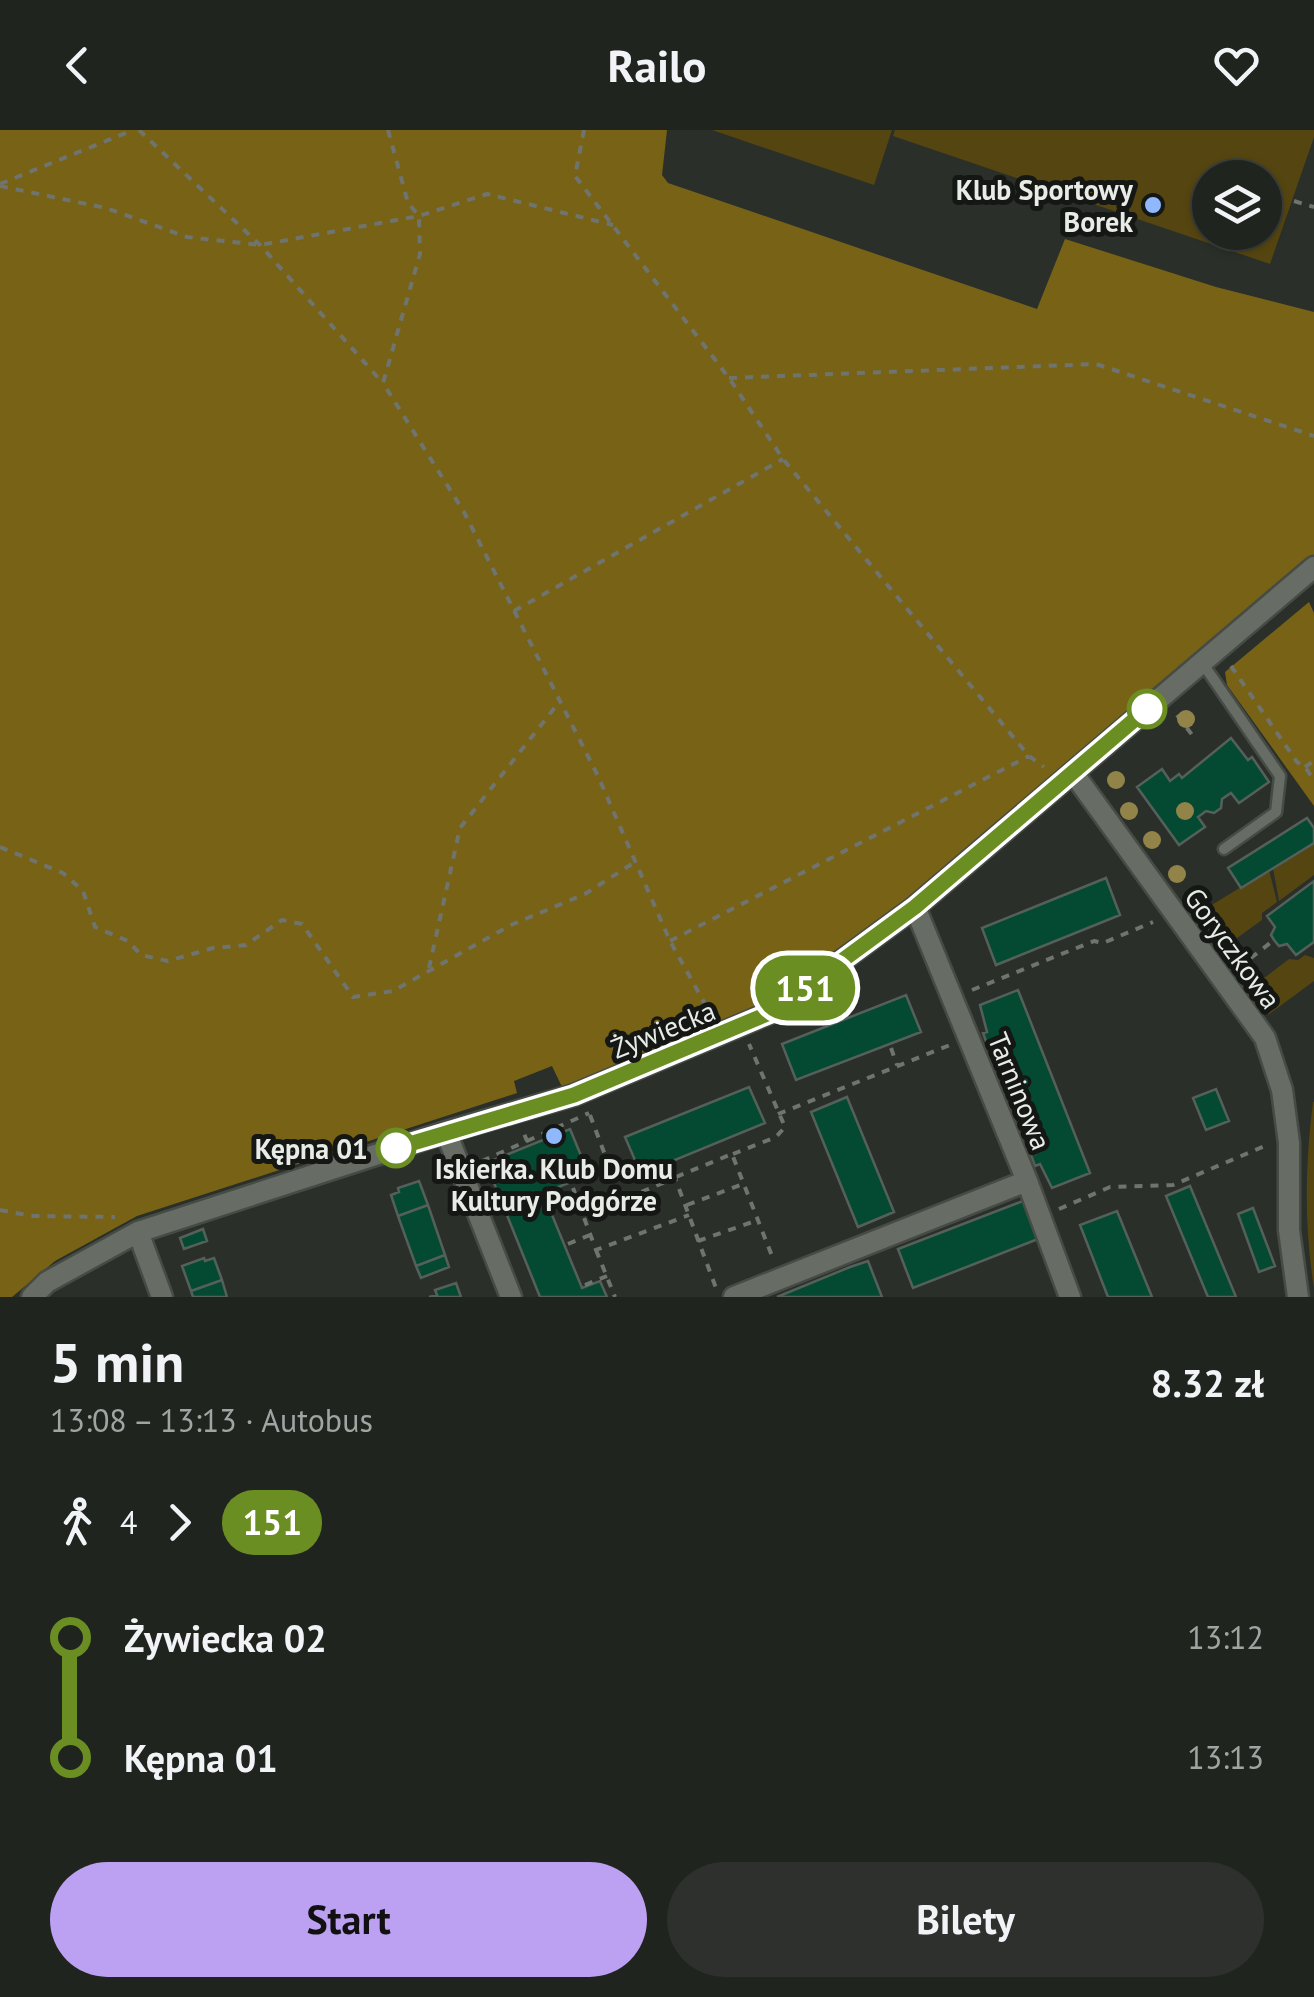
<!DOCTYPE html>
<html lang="pl">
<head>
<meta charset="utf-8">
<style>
	body { margin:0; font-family:"PT Sans",sans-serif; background:#2d302c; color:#f1f3f6; height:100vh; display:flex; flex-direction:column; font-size:38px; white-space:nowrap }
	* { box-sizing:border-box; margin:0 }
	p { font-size:32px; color:#a2a4a4 }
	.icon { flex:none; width:55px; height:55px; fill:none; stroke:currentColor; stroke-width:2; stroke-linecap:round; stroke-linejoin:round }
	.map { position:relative; height:1167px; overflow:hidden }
	.details { display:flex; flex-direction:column; background:#20241f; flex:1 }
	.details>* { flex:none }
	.badge { padding:0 20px; border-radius:32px; font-size:35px; line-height:65px }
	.tools { position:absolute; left:1192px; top:30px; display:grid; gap:20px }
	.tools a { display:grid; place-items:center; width:90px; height:90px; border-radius:50%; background:#20241f; box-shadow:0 2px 8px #0004,0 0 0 2px #3d413d; font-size:50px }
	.map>.badge { position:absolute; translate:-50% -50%; box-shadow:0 0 0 5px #fff }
	.legs { display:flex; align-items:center; gap:15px; height:110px; padding:0 50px; font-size:32px }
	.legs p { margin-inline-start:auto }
	.summary { display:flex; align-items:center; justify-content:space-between; height:170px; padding:0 50px }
	h1 { font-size:55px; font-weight:700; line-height:75px }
	.button { display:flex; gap:20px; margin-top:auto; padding:20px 50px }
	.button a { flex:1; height:115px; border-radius:60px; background:#bca0f2; color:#111; font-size:40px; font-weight:700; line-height:115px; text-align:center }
	.button a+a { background:#2d302c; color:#f1f3f6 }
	ul { padding:0 50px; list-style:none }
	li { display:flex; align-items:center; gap:35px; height:120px; font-size:38px }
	li i { display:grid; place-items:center; width:15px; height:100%; margin:0 12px; background:currentColor }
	li i::after { content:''; width:25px; height:25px; margin:-12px; border:8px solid; border-radius:50%; background:#20241f }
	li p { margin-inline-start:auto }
	li:first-child i { background:linear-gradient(#0000 50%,currentColor 0) }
	li:last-child i { background:linear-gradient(currentColor 50%,#0000 0) }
	header { display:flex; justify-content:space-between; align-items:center; height:130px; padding:0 50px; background:#20241f; font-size:45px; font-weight:700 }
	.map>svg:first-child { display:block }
	.green { fill:#554510; fill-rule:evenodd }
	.forest { fill:#786216 }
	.building { fill:#044a33; stroke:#56605b; stroke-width:2.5 }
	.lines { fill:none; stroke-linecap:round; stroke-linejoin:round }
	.service-casing { stroke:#464b45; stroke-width:15 }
	.minor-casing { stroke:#464b45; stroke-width:25 }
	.path { stroke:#6f746e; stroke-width:4; stroke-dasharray:8 8; stroke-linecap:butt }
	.service { stroke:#676d65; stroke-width:10 }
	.minor { stroke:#676d65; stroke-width:20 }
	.tree { fill:#928349 }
	.line-1-casing { stroke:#fff; stroke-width:22 }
	.line-1 { stroke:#6b8e23; stroke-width:15 }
	.poi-dot { fill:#8fb8fd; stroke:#151714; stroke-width:4 }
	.stop-1-dot { fill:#fff; stroke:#6b8e23; stroke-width:5 }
	.labels { text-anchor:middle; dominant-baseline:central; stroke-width:10; stroke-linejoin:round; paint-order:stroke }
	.poi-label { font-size:28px; font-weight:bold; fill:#e8ece7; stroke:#151714; text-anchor:end }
	.street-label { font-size:28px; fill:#e8ece7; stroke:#151714 }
	.stop-label { font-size:28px; font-weight:bold; fill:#e8ece7; stroke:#151714; text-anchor:end }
</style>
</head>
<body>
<header><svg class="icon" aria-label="back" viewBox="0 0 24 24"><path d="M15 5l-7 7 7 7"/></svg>Railo<svg class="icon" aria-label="heart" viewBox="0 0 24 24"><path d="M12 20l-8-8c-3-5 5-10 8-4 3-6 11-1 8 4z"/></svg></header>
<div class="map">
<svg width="1314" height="1167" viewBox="0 0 1314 1167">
	<rect width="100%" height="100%" fill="#2a3029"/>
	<!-- green -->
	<path class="green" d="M 712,0 L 892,0 L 874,55 Z
		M 895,0 L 1314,0 L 1314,7 L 1270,134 L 893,6 ZM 1210,48 L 1265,48 L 1265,102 L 1210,102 Z
		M 1314,713 L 1314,745 L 1279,771 L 1273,738 Z
		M 1269,740 L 1277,772 L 1262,783 L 1262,790 L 1230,813 L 1234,821 L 1229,829 L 1199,788 L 1207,783 L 1205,779 Z
		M 1305,825 L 1314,828 L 1314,851 L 1268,885 L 1245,853 L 1254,847 L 1259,852 L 1289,829 L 1298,830 Z
		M 1313,972 L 1314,972 L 1314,1158 C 1304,1096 1305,1034 1313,972 Z"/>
	<!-- forest -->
	<path class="forest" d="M 0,0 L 667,0 L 662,45 L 668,53 L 1037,179 L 1065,109 L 1216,157 L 1314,182 L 1314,426 L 1206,521 L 906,770 L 757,876 L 624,936 L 562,957 L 552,936 L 514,951 L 517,963 L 137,1086 L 55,1131 L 12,1167 L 0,1167 Z
		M 1309,472 L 1314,483 L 1314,676 L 1227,555 L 1225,542 Z"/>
	<!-- building -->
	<path class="building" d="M 1231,608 L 1248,630 L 1252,627 L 1269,652 L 1239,673 L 1231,663 L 1222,669 L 1221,678 L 1214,683 L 1206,681 L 1198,687 L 1205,697 L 1179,715 L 1137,657 L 1162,639 L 1170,651 L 1179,644 L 1182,648 Z
		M 1307,688 L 1314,698 L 1314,713 L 1241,758 L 1228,738 Z
		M 1106,748 L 1120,785 L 996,835 L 982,798 Z
		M 1314,751 L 1314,812 L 1296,825 L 1287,814 L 1279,816 L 1274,810 L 1271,805 L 1275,797 L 1267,786 Z
		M 1018,860 L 1090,1043 L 1052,1058 L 1040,1034 L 1035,1036 L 1031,1025 L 1035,1024 L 1032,1013 L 1034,1013 L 1022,982 L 1020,983 L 1016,973 L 1012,975 L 1007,964 L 1012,963 L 1007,952 L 1010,951 L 998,921 L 996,922 L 992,912 L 987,914 L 983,903 L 987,902 L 980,875 Z
		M 906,865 L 921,902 L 796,950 L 782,914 Z
		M 749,957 L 765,993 L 641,1044 L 625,1007 Z
		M 1216,959 L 1229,991 L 1206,1000 L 1193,968 Z
		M 847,967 L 894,1082 L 858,1097 L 811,982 Z
		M 570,999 L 589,1045 L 543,1063 L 582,1158 L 600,1151 L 607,1167 L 540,1167 L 486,1033 Z
		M 419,1051 L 428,1075 L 398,1086 L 391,1065 L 399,1062 L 398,1058 Z
		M 1190,1056 L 1236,1167 L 1208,1167 L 1166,1066 Z
		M 1023,1071 L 1038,1109 L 913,1158 L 898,1119 Z
		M 428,1075 L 445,1125 L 416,1136 L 398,1086 Z
		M 1253,1078 L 1275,1136 L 1259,1142 L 1238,1084 Z
		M 1117,1081 L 1152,1167 L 1108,1167 L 1080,1095 Z
		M 203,1099 L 207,1111 L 184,1119 L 180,1108 Z
		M 445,1125 L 449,1137 L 421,1148 L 416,1136 Z
		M 204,1128 L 205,1131 L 214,1128 L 222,1150 L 191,1161 L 182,1136 Z
		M 868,1131 L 882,1167 L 777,1167 L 850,1137 Z
		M 222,1150 L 227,1167 L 193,1167 L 191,1161 Z
		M 456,1153 L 461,1167 L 429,1167 L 437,1165 L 435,1160 Z"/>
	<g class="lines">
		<!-- service casing -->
		<g class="service-casing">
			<path id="service" d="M 1201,531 L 1280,646 L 1276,682 L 1224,719"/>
		</g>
		<!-- minor casing -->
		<g class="minor-casing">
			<path id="minor" d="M 1074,644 L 1265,908 L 1282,960 L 1289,1013 L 1289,1100 L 1298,1167
				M 915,777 L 1027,1051 L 1070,1167
				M 446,1002 L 511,1167
				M 138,1102 L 162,1167
				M 32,1167 L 47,1152 L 138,1102 L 446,1002 L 574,965 L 772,882 L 915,777 L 1314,437
				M 734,1167 L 1027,1051"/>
		</g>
		<!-- path -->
		<path class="path" d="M 139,0 L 260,115 L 382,252
			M 388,0 L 408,73 L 419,86 L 420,124 L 383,253 L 464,382 L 597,644 L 670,811 L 710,883
			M 584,0 L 575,46 L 729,248 L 783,329 L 1029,626 L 1044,637
			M 0,54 L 133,0
			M 0,56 L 106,78 L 187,107 L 260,115 L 419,86 L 487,64 L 613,95
			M 1294,71 L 1314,77
			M 729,248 L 1096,234 L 1314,306
			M 514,481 L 783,329
			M 1231,536 L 1297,632 L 1305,637 L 1314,650
			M 1177,585 L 1193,606
			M 1305,637 L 1314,631
			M 0,717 L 63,743 L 83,761 L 95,797 L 128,811 L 141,825 L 168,831 L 213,818 L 246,815 L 282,790 L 302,794 L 353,867 L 393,861 L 511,795 L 585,764 L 635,732
			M 670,811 L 1029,626
			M 429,838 L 460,698 L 560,571
			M 1238,838 L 1274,810
			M 972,860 L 1094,811 L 1103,813 L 1153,792
			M 891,918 L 897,935
			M 778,984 L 950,915
			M 590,985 L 622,1070 L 675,1048 L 716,1158
			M 527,1011 L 589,983
			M 733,1024 L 776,1007 L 785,997 L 749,914
			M 482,1031 L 527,1011 L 523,1001
			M 676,1047 L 732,1024 L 772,1126
			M 573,1058 L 596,1120 L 689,1085
			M 687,1075 L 743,1054
			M 1059,1079 L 1110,1057 L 1173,1055 L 1267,1015
			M 0,1080 L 31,1086 L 115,1087
			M 698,1111 L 758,1090
			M 568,1114 L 590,1105
			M 596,1120 L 615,1167
			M 585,1155 L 607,1146"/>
		<!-- service -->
		<use href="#service" class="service"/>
		<!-- minor -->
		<use href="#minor" class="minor"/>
	</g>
	<!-- trees -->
	<g class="tree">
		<circle cx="1186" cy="589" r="9"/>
		<circle cx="1116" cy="650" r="9"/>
		<circle cx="1129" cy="681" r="9"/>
		<circle cx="1185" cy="681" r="9"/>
		<circle cx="1152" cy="710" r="9"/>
		<circle cx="1177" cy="744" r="9"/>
		<circle cx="1200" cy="780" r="9"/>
		<circle cx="1216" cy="801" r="9"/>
		<circle cx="1226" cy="816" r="9"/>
		<circle cx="1262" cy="865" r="9"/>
	</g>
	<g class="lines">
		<!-- line-1 casing -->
		<g class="line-1-casing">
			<path id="line-1" d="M 396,1018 L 574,965 L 772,882 L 915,777 L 1147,579"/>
		</g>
		<!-- line-1 -->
		<use href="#line-1" class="line-1"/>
	</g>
	<!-- markers -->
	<g class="poi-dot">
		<circle cx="1153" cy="75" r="10"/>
		<circle cx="554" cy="1006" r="10"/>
	</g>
	<g class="stop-1-dot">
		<circle cx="1147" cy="579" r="18"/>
		<circle cx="396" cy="1018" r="18"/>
	</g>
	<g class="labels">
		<!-- poi labels -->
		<g class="poi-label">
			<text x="1133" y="59">Klub Sportowy<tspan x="1133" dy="32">Borek</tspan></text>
			<text x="554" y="1038" text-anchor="middle">Iskierka. Klub Domu<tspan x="554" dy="32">Kultury Podgórze</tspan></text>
		</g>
		<!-- street labels -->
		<g class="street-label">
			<text transform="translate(1233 818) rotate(54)">Goryczkowa</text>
			<text transform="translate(663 899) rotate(-22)">Żywiecka</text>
			<text transform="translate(1020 961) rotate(68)">Tarninowa</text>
		</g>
		<!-- stop labels -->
		<g class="stop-label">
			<text x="368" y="1018">Kępna 01</text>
		</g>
	</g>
</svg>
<div class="tools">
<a><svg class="icon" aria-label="layers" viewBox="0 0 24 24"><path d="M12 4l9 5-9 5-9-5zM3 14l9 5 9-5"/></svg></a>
</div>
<b class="badge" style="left:805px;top:858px;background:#6b8e23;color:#fff">151</b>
</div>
<section class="details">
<div class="summary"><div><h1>5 min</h1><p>13:08 – 13:13 · Autobus</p></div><b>8.32 zł</b></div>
<div class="legs"><svg class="icon" aria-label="walk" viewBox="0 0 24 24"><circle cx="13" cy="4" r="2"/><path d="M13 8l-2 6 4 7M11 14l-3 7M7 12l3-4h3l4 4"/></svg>4<svg class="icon" aria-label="forward" viewBox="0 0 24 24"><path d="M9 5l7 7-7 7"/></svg><b class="badge" style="background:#6b8e23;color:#fff">151</b></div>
<ul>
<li><i style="color:#6b8e23"></i><b>Żywiecka 02</b><p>13:12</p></li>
<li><i style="color:#6b8e23"></i><b>Kępna 01</b><p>13:13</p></li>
</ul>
<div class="button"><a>Start</a><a>Bilety</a></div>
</section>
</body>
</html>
